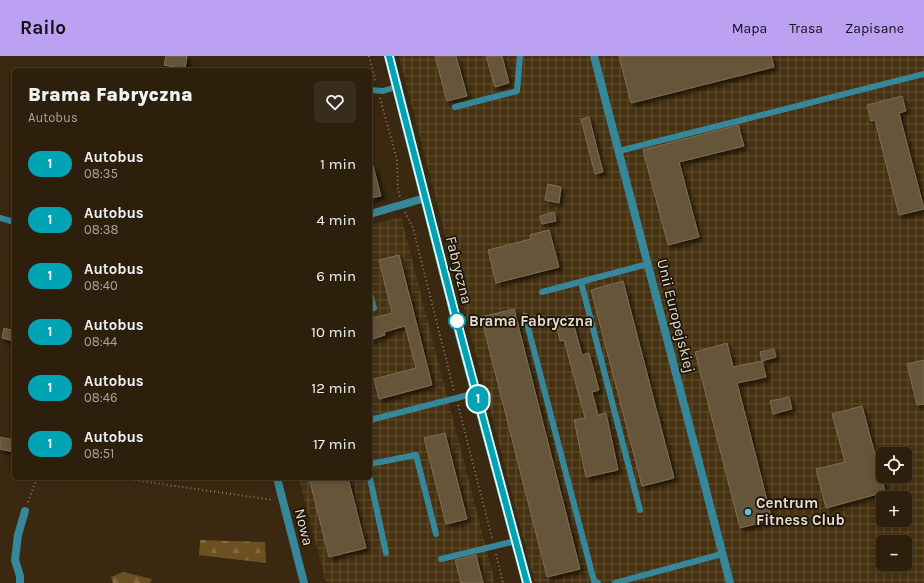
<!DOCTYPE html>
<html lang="pl">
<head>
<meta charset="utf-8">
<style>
	body { margin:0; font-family:Karla,sans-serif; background:#382c1a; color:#f1f3f6; height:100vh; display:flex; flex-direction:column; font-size:15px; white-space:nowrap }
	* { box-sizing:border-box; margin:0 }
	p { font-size:13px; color:#a6a29d }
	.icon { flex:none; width:22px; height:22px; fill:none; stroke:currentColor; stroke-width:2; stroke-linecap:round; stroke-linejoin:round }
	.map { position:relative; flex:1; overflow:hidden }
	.sheet { position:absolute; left:12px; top:12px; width:360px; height:412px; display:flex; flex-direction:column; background:#2c1f0c; border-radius:6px; box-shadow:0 2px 10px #0003,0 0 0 1px #483d2d }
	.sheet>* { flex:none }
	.badge { padding:0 8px; border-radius:13px; font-size:14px; line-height:26px }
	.controls { position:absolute; left:876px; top:391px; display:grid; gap:8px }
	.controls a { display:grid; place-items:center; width:36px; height:36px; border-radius:6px; background:#2c1f0c; box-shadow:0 2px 10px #0003,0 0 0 1px #483d2d; font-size:20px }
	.map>.badge { position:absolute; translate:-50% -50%; box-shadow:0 0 0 2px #fff }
	.round { display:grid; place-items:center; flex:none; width:42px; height:42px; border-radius:6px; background:#382c1a }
	.summary { display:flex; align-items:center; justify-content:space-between; height:68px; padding:0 16px }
	h1 { font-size:19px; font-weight:800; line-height:30px }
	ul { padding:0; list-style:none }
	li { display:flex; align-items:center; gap:12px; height:56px; padding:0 16px }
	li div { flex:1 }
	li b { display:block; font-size:15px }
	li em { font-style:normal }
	li .badge { min-width:44px; font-weight:700; text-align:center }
	header { display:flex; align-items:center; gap:24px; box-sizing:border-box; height:56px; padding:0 20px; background:#bca0f2; color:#111 }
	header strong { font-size:19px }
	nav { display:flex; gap:22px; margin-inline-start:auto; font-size:14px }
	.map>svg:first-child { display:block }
	.industrial { fill:url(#industrial-grid); fill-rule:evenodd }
	.forest { fill:url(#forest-firs) }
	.building { fill:#65543a; stroke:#806d52; filter:url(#shadow) }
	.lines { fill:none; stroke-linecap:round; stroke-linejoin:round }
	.path { stroke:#8a7c68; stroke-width:2; stroke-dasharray:1 3; stroke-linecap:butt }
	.service { stroke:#368799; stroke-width:6 }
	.minor { stroke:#368799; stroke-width:8 }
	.primary { stroke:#53ddfb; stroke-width:10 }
	.line-casing { stroke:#fff; stroke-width:9 }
	.line { stroke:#00a3b4; stroke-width:6 }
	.stop-dot { fill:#fff; stroke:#00a3b4; stroke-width:2 }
	.poi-dot { fill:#58c9e3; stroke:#1b1409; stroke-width:1.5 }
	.labels { text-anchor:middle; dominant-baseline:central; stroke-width:3.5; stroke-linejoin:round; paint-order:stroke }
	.street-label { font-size:15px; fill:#e6dbcd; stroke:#1b1409 }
	.stop-label { font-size:15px; font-weight:bold; fill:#e6dbcd; stroke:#1b1409; text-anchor:start }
	.poi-label { font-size:15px; font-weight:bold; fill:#e6dbcd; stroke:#1b1409; text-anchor:start }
</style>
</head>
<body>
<header>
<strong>Railo</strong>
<nav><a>Mapa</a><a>Trasa</a><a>Zapisane</a></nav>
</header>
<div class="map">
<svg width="924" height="527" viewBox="0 0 924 527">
	<defs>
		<pattern id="industrial-grid" width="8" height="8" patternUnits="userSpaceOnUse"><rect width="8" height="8" fill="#463211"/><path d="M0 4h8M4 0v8" fill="none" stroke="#614f32"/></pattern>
		<pattern id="forest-firs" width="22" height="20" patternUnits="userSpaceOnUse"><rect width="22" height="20" fill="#6d5022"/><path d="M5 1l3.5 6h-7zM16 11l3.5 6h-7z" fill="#826941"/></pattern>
		<filter id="shadow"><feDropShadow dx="3.5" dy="3.5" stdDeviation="2" flood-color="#0009"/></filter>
	</defs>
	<rect width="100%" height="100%" fill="#3a2910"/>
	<!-- industrial -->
	<path class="industrial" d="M 399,0 L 924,0 L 924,527 L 535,527 ZM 883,398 L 905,398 L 905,420 L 883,420 ZM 883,442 L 905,442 L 905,464 L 883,464 ZM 883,486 L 905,486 L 905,508 L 883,508 Z
		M 401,161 L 495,527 L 326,527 L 299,422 L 370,422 L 370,169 Z"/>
	<!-- forest -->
	<path class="forest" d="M 200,484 L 265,486 L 266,507 L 199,499 Z
		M 123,516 L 152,523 L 150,527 L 113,527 L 111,521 Z"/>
	<!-- building -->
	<path class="building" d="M 166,0 L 187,0 L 185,13 L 164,9 Z
		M 435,0 L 456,0 L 467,40 L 447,45 Z
		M 486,0 L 502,0 L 509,27 L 495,31 Z
		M 619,0 L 771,0 L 774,11 L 631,47 Z
		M 902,40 L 906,55 L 899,57 L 924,153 L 899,159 L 875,64 L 871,65 L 867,49 Z
		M 589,61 L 603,116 L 595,118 L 581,63 Z
		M 738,69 L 744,90 L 679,106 L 699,181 L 668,189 L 643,94 Z
		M 373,110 L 381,140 L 370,142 L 370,111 Z
		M 548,128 L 561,131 L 559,147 L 545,144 Z
		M 554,156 L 556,165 L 542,168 L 540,160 Z
		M 549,174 L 559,211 L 496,227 L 488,194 L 531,183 L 530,179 Z
		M 399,199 L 432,329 L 379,343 L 374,323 L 416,312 L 405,270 L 384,276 L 385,279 L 370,284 L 370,263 L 392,257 L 379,204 Z
		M 623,225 L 674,422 L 642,430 L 591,234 Z
		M 514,253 L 580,513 L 547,521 L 481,261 Z
		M 571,259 L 582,299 L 589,297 L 599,334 L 592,336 L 598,359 L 606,357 L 618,414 L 586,421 L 574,364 L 585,362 L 564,284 L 560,285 L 555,263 Z
		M 4,272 L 14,275 L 14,285 L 2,282 Z
		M 727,287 L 733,311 L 762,305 L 766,321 L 737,327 L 772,464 L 740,472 L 695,296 Z
		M 774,293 L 776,301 L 762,305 L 760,296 Z
		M 924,304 L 924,348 L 917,349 L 907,308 Z
		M 789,341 L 792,353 L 773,358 L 770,345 Z
		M 862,350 L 885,436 L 826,452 L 816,413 L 845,406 L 832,358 Z
		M 445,377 L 467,463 L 446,468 L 424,382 Z
		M 0,381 L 14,384 L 14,396 L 0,393 Z
		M 309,422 L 348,422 L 366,492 L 329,501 Z
		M 476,499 L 483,527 L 461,527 L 455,504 Z"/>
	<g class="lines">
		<!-- path -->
		<path class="path" d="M 369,0 L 376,26
			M 380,42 L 397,104 L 398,133 L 400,141
			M 405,156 L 413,172 L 454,335
			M 458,349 L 492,482
			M 119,422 L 273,444
			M 28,446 L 37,422
			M 496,498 L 503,527"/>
		<!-- service -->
		<path class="service" d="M 370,34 L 383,35 L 396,31
			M 455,51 L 517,35 L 520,0
			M 619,95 L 924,18
			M 0,162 L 14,166
			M 581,226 L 640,454
			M 542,236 L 648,208
			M 370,238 L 374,252 L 370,253
			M 525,260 L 594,525 L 598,527
			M 370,364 L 476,337
			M 370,408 L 416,399 L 436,478
			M 370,422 L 386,497
			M 441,503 L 516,485
			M 615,527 L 722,498"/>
		<!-- minor -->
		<path class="minor" d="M 594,0 L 730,527
			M 370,158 L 425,142
			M 277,422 L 304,527
			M 20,527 L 20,520 L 15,504 L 18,479 L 25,455"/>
		<!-- primary -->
		<path class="primary" d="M 389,0 L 454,255 L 527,527"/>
	</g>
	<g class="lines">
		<!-- line casing -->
		<g class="line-casing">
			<path id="line" d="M 389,0 L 454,254 L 527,527"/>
		</g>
		<!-- line -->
		<use href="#line" class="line"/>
	</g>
	<!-- markers -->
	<circle class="stop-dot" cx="457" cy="265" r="8"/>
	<circle class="poi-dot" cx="748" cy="456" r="4"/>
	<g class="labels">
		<!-- street labels -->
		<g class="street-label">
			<text transform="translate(459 214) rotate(76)">Fabryczna</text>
			<text transform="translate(676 260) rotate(76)">Unii Europejskiej</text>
			<text transform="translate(304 471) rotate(76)">Nowa</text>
		</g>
		<!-- stop labels -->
		<g class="stop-label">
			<text x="469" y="265">Brama Fabryczna</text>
		</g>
		<!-- poi labels -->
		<g class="poi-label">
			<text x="756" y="447">Centrum<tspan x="756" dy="17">Fitness Club</tspan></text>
		</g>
	</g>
</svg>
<div class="controls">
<a><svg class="icon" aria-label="locate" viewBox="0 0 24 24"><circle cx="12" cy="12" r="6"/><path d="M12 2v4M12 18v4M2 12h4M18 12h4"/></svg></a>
<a>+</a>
<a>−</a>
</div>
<b class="badge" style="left:478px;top:343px;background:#00a3b4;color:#fff">1</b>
<section class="sheet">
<div class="summary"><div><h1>Brama Fabryczna</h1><p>Autobus</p></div><a class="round"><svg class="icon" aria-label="heart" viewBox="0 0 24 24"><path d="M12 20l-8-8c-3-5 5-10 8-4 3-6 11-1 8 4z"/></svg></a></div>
<ul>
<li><span class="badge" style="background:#00a3b4;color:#fff">1</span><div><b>Autobus</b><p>08:35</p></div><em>1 min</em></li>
<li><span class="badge" style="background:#00a3b4;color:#fff">1</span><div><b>Autobus</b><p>08:38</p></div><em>4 min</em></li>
<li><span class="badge" style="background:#00a3b4;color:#fff">1</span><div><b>Autobus</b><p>08:40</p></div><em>6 min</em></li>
<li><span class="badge" style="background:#00a3b4;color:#fff">1</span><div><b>Autobus</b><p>08:44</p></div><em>10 min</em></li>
<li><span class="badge" style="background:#00a3b4;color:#fff">1</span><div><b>Autobus</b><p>08:46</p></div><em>12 min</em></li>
<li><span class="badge" style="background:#00a3b4;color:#fff">1</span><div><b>Autobus</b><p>08:51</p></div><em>17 min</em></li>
</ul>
</section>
</div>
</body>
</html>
